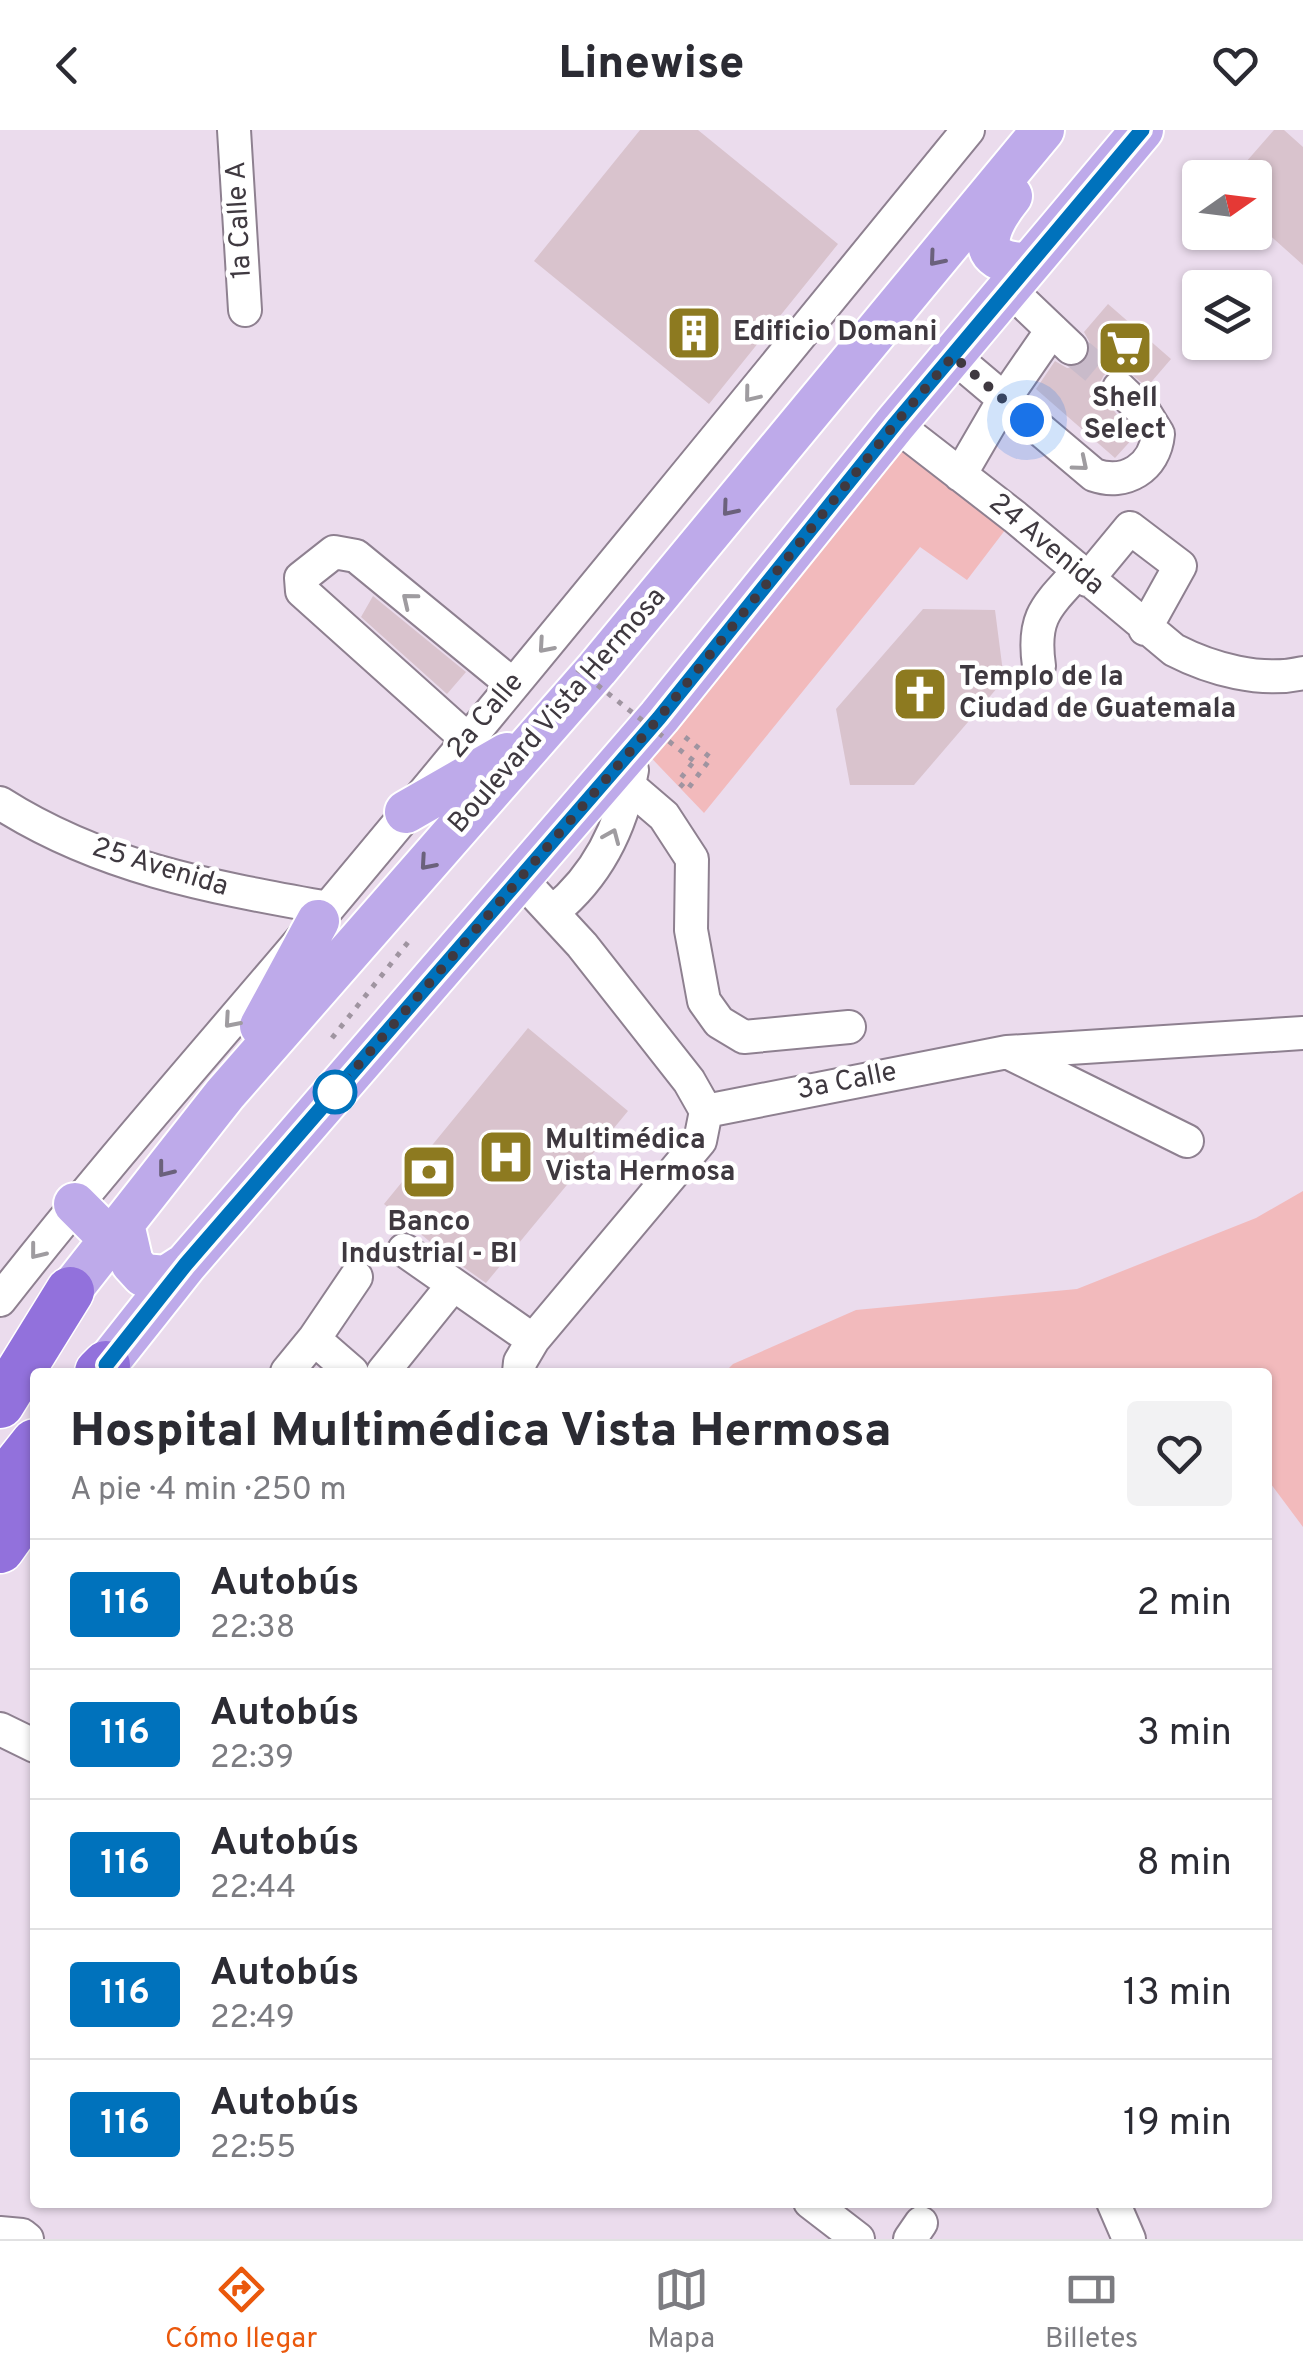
<!DOCTYPE html>
<html lang="es">
<head>
<meta charset="utf-8">
<style>
	body { margin:0; font-family:Overpass,sans-serif; background:#f2f2f3; color:#2b2b33; height:100vh; display:flex; flex-direction:column; font-size:38px; white-space:nowrap }
	* { box-sizing:border-box; margin:0 }
	p { font-size:32px; color:#7c7c81 }
	.icon { flex:none; width:55px; height:55px; fill:none; stroke:currentColor; stroke-width:2; stroke-linecap:round; stroke-linejoin:round }
	.map { position:relative; flex:1; overflow:hidden }
	.sheet { position:absolute; left:30px; top:1238px; width:1242px; height:840px; display:flex; flex-direction:column; background:#fff; border-radius:10px; box-shadow:0 2px 8px #0004 }
	.sheet>* { flex:none }
	.badge { padding:0 20px; border-radius:8px; font-size:35px; line-height:65px }
	.needle { width:65px; rotate:76deg }
	.tools { position:absolute; left:1182px; top:30px; display:grid; gap:20px }
	.tools a { display:grid; place-items:center; width:90px; height:90px; border-radius:10px; background:#fff; box-shadow:0 2px 8px #0004; font-size:50px }
	.you { position:absolute; width:50px; height:50px; margin:-25px; border:8px solid #fff; border-radius:50%; background:#1a73e8; box-shadow:0 0 0 15px #1a73e833 }
	.map>.badge { position:absolute; translate:-50% -50%; box-shadow:0 0 0 5px #fff }
	.round { display:grid; place-items:center; flex:none; width:105px; height:105px; border-radius:10px; background:#f2f2f3 }
	.head { display:flex; align-items:center; justify-content:space-between; height:170px; padding:0 40px }
	h1 { font-size:48px; font-weight:800; line-height:75px }
	ul { padding:0; list-style:none }
	li { display:flex; align-items:center; gap:30px; height:130px; padding:0 40px; border-top:2px solid #e1e1e2 }
	li div { flex:1 }
	li b { display:block; font-size:38px }
	li em { font-style:normal }
	li .badge { min-width:110px; font-weight:700; text-align:center }
	header { display:flex; justify-content:space-between; align-items:center; height:130px; padding:0 40px; background:#fff; font-size:45px; font-weight:800 }
	.tabs { display:flex; justify-content:space-around; align-items:center; height:140px; border-top:2px solid #e1e1e2; background:#fff; font-size:28px; color:#7c7c81 }
	.tabs a { display:grid; justify-items:center; gap:5px }
	.tabs .current { color:#ea580c }
	.map>svg:first-child { display:block }
	.green { fill:#f2babc }
	.building { fill:#d9c3cd }
	.lines { fill:none; stroke-linecap:round; stroke-linejoin:round }
	.minor-tunnel { stroke:#c9bbca; stroke-width:32; stroke-dasharray:32 16; stroke-linecap:butt }
	.minor-casing { stroke:#8e8090; stroke-width:36 }
	.major-casing { stroke:#fff; stroke-width:46 }
	.highway-casing { stroke:#fff; stroke-width:51 }
	.path { stroke:#9f94a0; stroke-width:5; stroke-dasharray:5 8; stroke-linecap:butt }
	.minor { stroke:#fff; stroke-width:32 }
	.major { stroke:#beaaea; stroke-width:42 }
	.highway { stroke:#9271dc; stroke-width:48 }
	.path-bridge { stroke:#9f94a0; stroke-width:5; stroke-dasharray:5 8; stroke-linecap:butt }
	.oneway { stroke:#6b617c }
	.oneway2 { stroke:#9f9ca0 }
	.line-casing { stroke:#fff; stroke-width:22 }
	.line { stroke:#0072bc; stroke-width:15 }
	.walk { stroke:#3f3940; stroke-width:10; stroke-dasharray:0 18 }
	.stop-dot { fill:#fff; stroke:#0072bc; stroke-width:5 }
	.labels { text-anchor:middle; dominant-baseline:central; stroke-width:9; stroke-linejoin:round; paint-order:stroke }
	.street-label { font-size:28px; fill:#3f3940; stroke:#fff }
	.poi-label { font-size:28px; font-weight:bold; fill:#3f3940; stroke:#fff; text-anchor:start }
</style>
</head>
<body>
<header><svg class="icon" aria-label="back" viewBox="0 0 24 24"><path d="M15 5l-7 7 7 7"/></svg>Linewise<svg class="icon" aria-label="heart" viewBox="0 0 24 24"><path d="M12 20l-8-8c-3-5 5-10 8-4 3-6 11-1 8 4z"/></svg></header>
<div class="map">
<svg width="1303" height="2109" viewBox="0 0 1303 2109">
	<rect width="100%" height="100%" fill="#ebdced"/>
	<!-- green -->
	<path class="green" d="M 895,294 L 1015,387 L 967,450 L 920,417 L 704,683 L 637,613 Z
		M 1303,1061 L 1303,1397 L 1268,1350 L 1268,1242 L 725,1242 L 733,1234 L 856,1180 L 1077,1159 L 1256,1088 Z"/>
	<!-- building -->
	<path class="building" d="M 640,0 L 698,0 L 838,114 L 709,274 L 534,131 Z
		M 1274,0 L 1284,0 L 1303,17 L 1303,135 L 1255,92 L 1255,48 L 1232,48 Z
		M 1108,174 L 1171,229 L 1147,257 L 1125,239 L 1113,239 L 1104,245 L 1099,254 L 1100,264 L 1135,306 L 1115,328 L 1036,259 L 1055,231 L 1067,238 L 1078,237 L 1086,231 L 1090,213 L 1084,202 Z
		M 373,466 L 466,542 L 447,564 L 361,487 Z
		M 923,479 L 995,480 L 1004,550 L 914,655 L 850,655 L 836,579 Z
		M 528,898 L 628,981 L 486,1153 L 445,1124 L 384,1074 Z"/>
	<g class="lines">
		<!-- minor-tunnel -->
		<path class="minor-tunnel" d="M 1071,218 L 1119,258"/>
		<!-- minor casing -->
		<g class="minor-casing">
			<path id="minor" d="M 234,0 L 245,180
				M 1008,158 L 1071,218
				M 953,226 L 1094,345 C 1125,356 1155,338 1158,304 L 1145,283 L 1119,258
				M 895,294 L 1015,387 L 1174,520 C 1211,539 1261,553 1303,543
				M 960,345 L 1003,271 L 1052,200
				M 1087,450 L 1130,398 L 1180,436 L 1145,499
				M 1039,536 C 1032,487 1046,477 1078,442
				M 467,609 L 302,461 L 301,448 L 334,422 L 356,426 L 512,554
				M 629,656 L 664,686 L 692,729 L 691,800 L 704,871 L 719,892 L 744,907 L 849,897
				M 0,673 C 102,738 212,757 328,778
				M 521,749 L 582,815 L 689,951 L 706,981
				M 554,781 C 598,745 622,696 632,640
				M 1011,924 L 1187,1011
				M 706,981 L 1007,922 L 1303,903
				M 404,1120 L 533,1210
				M 0,1170 C 102,1039 212,916 318,790 C 537,529 752,264 968,0
				M 287,1242 L 314,1209
				M 352,1242 L 314,1209 L 356,1147
				M 383,1242 L 453,1155
				M 519,1242 L 520,1232 L 533,1210 L 700,1011 L 706,981
				M 0,1599 L 35,1616
				M 810,2072 L 858,2109
				M 1113,2072 L 1129,2109
				M 0,2103 L 22,2105 L 27,2109
				M 910,2109 L 921,2093"/>
		</g>
		<!-- major casing -->
		<g class="major-casing">
			<path id="major" d="M 1011,66 C 986,97 971,134 1028,134
				M 406,682 L 507,624
				M 261,896 L 318,791
				M 75,1074 L 110,1109
				M 123,1094 L 132,1133 L 143,1145 L 166,1147 L 186,1134
				M 70,1161 L 225,964 L 597,539 L 1043,0
				M 106,1235 L 186,1134 L 659,587 L 895,294 L 1142,0"/>
		</g>
		<!-- highway casing -->
		<g class="highway-casing">
			<path id="highway" d="M 99,1242 L 106,1235
				M 0,1274 L 70,1161
				M 0,1357 L 35,1313
				M 0,1419 L 35,1370"/>
		</g>
		<!-- path -->
		<path class="path" d="M 685,607 L 711,628 L 687,660 L 678,652 L 694,631
			M 332,908 L 409,811"/>
		<!-- minor -->
		<use href="#minor" class="minor"/>
		<!-- major -->
		<use href="#major" class="major"/>
		<!-- highway -->
		<use href="#highway" class="highway"/>
		<!-- path-bridge -->
		<path class="path-bridge" d="M 577,539 L 694,631"/>
	</g>
	<!-- one-way arrows -->
	<defs><path id="oneway-chevron" d="M-2-3.5L2.5 0L-2 3.5" fill="none" stroke-width="1.6" stroke-linecap="round" stroke-linejoin="round" transform="scale(2.5)"/></defs>
	<g class="oneway">
		<use href="#oneway-chevron" transform="translate(936 129) rotate(130)"/>
		<use href="#oneway-chevron" transform="translate(729 379) rotate(130)"/>
		<use href="#oneway-chevron" transform="translate(427 733) rotate(131)"/>
		<use href="#oneway-chevron" transform="translate(165 1040) rotate(128)"/>
	</g>
	<g class="oneway2">
		<use href="#oneway-chevron" transform="translate(751 265) rotate(129)"/>
		<use href="#oneway-chevron" transform="translate(1081 334) rotate(40)"/>
		<use href="#oneway-chevron" transform="translate(409 470) rotate(-141)"/>
		<use href="#oneway-chevron" transform="translate(545 516) rotate(131)"/>
		<use href="#oneway-chevron" transform="translate(612 706) rotate(-67)"/>
		<use href="#oneway-chevron" transform="translate(231 891) rotate(131)"/>
		<use href="#oneway-chevron" transform="translate(37 1122) rotate(128)"/>
	</g>
	<g class="lines">
		<!-- line casing -->
		<g class="line-casing">
			<path id="line" d="M 106,1235 L 186,1134 L 659,588 L 895,294 L 1142,0"/>
		</g>
		<!-- line -->
		<use href="#line" class="line"/>
		<!-- walk -->
		<path class="walk" d="M 335,962 L 659,588 L 895,294 L 953,226 L 1027,290"/>
	</g>
	<!-- icons -->
	<defs>
		<g id="building-square" transform="scale(2.875)"><rect x="-9" y="-9" width="18" height="18" rx="4" fill="#8d7a20" stroke="#fff"/><path d="M-4-6H4V6H1V3H-1V6H-4ZM-2.5-4.3h1.7v1.8h-1.7ZM.8-4.3h1.7v1.8H.8ZM-2.5-1h1.7V.8h-1.7ZM.8-1h1.7V.8H.8Z" fill="#fff"/></g>
		<g id="supermarket-square" transform="scale(2.875)"><rect x="-9" y="-9" width="18" height="18" rx="4" fill="#8d7a20" stroke="#fff"/><path d="M-6-5.5h2.5l.6 2H6L4.5 2H-2.5L-4.4-4H-6ZM-1.5 3.2a1.3 1.3 0 1 0 .1 0ZM3 3.2a1.3 1.3 0 1 0 .1 0Z" fill="#fff"/></g>
		<g id="church-square" transform="scale(2.875)"><rect x="-9" y="-9" width="18" height="18" rx="4" fill="#8d7a20" stroke="#fff"/><path d="M-1.2-6h2.4v3.5h3.3v2.4h-3.3V6h-2.4V-.1h-3.3v-2.4h3.3Z" fill="#fff"/></g>
		<g id="hospital-square" transform="scale(2.875)"><rect x="-9" y="-9" width="18" height="18" rx="4" fill="#8d7a20" stroke="#fff"/><path d="M-5-5h3v3.5h4V-5h3V5h-3V1.5h-4V5h-3Z" fill="#fff"/></g>
		<g id="bank-square" transform="scale(2.875)"><rect x="-9" y="-9" width="18" height="18" rx="4" fill="#8d7a20" stroke="#fff"/><path d="M-6-4H6V4H-6ZM0-2.3a2.3 2.3 0 1 0 0 4.6a2.3 2.3 0 1 0 0-4.6Z" fill="#fff"/></g>
	</defs>
	<g fill-rule="evenodd">
		<use href="#building-square" x="694" y="203"/>
		<use href="#supermarket-square" x="1125" y="218"/>
		<use href="#church-square" x="920" y="564"/>
		<use href="#hospital-square" x="506" y="1027"/>
		<use href="#bank-square" x="429" y="1042"/>
	</g>
	<!-- markers -->
	<circle class="stop-dot" cx="335" cy="962" r="20"/>
	<g class="labels">
		<!-- street labels -->
		<g class="street-label">
			<text transform="translate(240 90) rotate(-93)">1a Calle A</text>
			<text transform="translate(1046 415) rotate(40)">24 Avenida</text>
			<text transform="translate(558 581) rotate(-49)">Boulevard Vista Hermosa</text>
			<text transform="translate(486 586) rotate(-50)">2a Calle</text>
			<text transform="translate(160 738) rotate(17)">25 Avenida</text>
			<text transform="translate(847 952) rotate(-11)">3a Calle</text>
		</g>
		<!-- poi labels -->
		<g class="poi-label">
			<text x="733" y="203">Edificio Domani</text>
			<text x="1125" y="269" text-anchor="middle">Shell<tspan x="1125" dy="32">Select</tspan></text>
			<text x="959" y="548">Templo de la<tspan x="959" dy="32">Ciudad de Guatemala</tspan></text>
			<text x="545" y="1011">Multimédica<tspan x="545" dy="32">Vista Hermosa</tspan></text>
			<text x="429" y="1093" text-anchor="middle">Banco<tspan x="429" dy="32">Industrial - BI</tspan></text>
		</g>
	</g>
</svg>
<div class="tools">
<a><svg class="needle" viewBox="-14 -14 28 28"><path d="M0-13l5 13h-10z" fill="#e53935"/><path d="M0 13l5-13h-10z" fill="#7c7c81"/></svg></a>
<a><svg class="icon" aria-label="layers" viewBox="0 0 24 24"><path d="M12 4l9 5-9 5-9-5zM3 14l9 5 9-5"/></svg></a>
</div>
<div class="you" style="left:1027px;top:290px"></div>
<section class="sheet">
<div class="head"><div><h1>Hospital Multimédica Vista Hermosa</h1><p>A pie · 4 min · 250 m</p></div><a class="round"><svg class="icon" aria-label="heart" viewBox="0 0 24 24"><path d="M12 20l-8-8c-3-5 5-10 8-4 3-6 11-1 8 4z"/></svg></a></div>
<ul>
<li><span class="badge" style="background:#0072bc;color:#fff">116</span><div><b>Autobús</b><p>22:38</p></div><em>2 min</em></li>
<li><span class="badge" style="background:#0072bc;color:#fff">116</span><div><b>Autobús</b><p>22:39</p></div><em>3 min</em></li>
<li><span class="badge" style="background:#0072bc;color:#fff">116</span><div><b>Autobús</b><p>22:44</p></div><em>8 min</em></li>
<li><span class="badge" style="background:#0072bc;color:#fff">116</span><div><b>Autobús</b><p>22:49</p></div><em>13 min</em></li>
<li><span class="badge" style="background:#0072bc;color:#fff">116</span><div><b>Autobús</b><p>22:55</p></div><em>19 min</em></li>
</ul>
</section>
</div>
<nav class="tabs">
<a class="current"><svg class="icon" aria-label="directions" viewBox="0 0 24 24"><path d="M12 3l9 9-9 9-9-9zM9 14v-3h6M13 9l2 2-2 2"/></svg>Cómo llegar</a>
<a><svg class="icon" aria-label="map" viewBox="0 0 24 24"><path d="M3 6l6-2 6 2 6-2v14l-6 2-6-2-6 2zM9 4v14M15 6v14"/></svg>Mapa</a>
<a><svg class="icon" aria-label="tickets" viewBox="0 0 24 24"><path d="M3 7h18v10H3zM15 7v10"/></svg>Billetes</a>
</nav>
</body>
</html>
